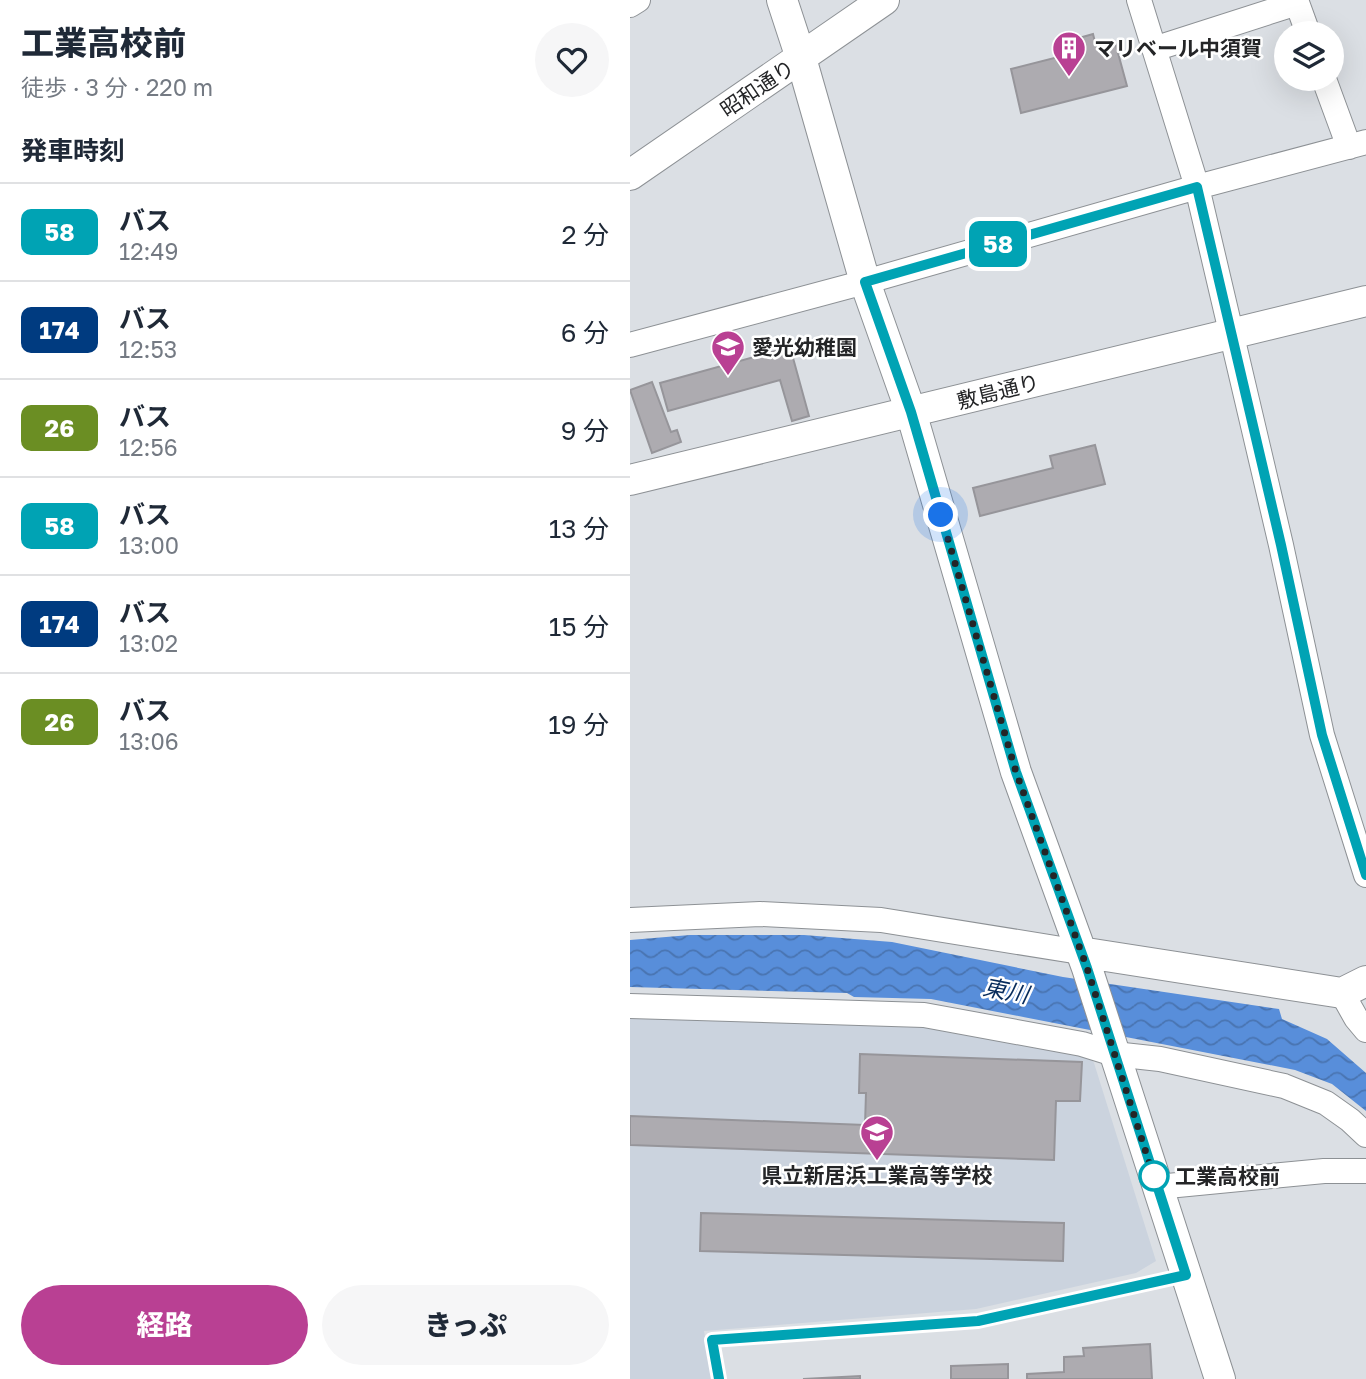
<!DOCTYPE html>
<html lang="ja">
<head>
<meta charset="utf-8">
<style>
	body { margin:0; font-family:"Golos Text","Noto Sans JP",sans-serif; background:#f6f6f7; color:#1f2937; height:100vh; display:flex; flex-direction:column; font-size:26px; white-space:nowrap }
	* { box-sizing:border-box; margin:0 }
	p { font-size:23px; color:#747a83 }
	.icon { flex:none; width:38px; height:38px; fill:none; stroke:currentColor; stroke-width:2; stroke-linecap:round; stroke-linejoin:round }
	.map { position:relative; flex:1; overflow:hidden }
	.panel { display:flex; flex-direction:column; background:#fff; width:630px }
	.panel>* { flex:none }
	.badge { padding:0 14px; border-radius:10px; font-size:24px; line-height:46px }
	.controls { position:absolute; left:644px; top:21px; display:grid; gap:14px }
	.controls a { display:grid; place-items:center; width:70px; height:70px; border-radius:50%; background:#fff; box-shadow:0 7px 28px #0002; font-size:35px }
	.you { position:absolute; width:35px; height:35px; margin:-18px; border:5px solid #fff; border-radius:50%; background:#1a73e8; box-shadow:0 0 0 10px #1a73e833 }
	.map>.badge { position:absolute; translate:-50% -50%; box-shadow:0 0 0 4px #fff }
	h2 { padding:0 21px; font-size:26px; line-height:63px }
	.round { display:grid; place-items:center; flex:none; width:74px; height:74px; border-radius:37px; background:#f6f6f7 }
	.head { display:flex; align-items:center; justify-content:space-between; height:119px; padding:0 21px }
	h1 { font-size:33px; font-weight:800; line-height:52px }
	.cta { display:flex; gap:14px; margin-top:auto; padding:14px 21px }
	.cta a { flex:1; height:80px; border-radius:42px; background:#b94093; color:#fff; font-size:28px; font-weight:800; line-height:80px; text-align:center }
	.cta a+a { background:#f6f6f7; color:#1f2937 }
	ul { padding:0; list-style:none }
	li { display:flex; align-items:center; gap:21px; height:98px; padding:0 21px; border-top:2px solid #e0e1e3 }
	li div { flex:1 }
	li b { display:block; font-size:26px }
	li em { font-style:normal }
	li .badge { min-width:77px; font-weight:700; text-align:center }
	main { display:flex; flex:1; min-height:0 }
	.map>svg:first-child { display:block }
	.built { fill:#cbd3de }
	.water { fill:url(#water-waves) }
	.building { fill:#adabb0; stroke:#96959a; stroke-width:2 }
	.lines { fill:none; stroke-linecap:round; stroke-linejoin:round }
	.service-casing { stroke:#8d9195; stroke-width:14 }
	.minor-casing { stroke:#8d9195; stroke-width:26 }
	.tertiary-casing { stroke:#8d9195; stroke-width:32 }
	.service { stroke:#fff; stroke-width:12 }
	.minor { stroke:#fff; stroke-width:24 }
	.tertiary { stroke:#fff; stroke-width:30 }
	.line-casing { stroke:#fff; stroke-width:16 }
	.line { stroke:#00a3b4; stroke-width:10 }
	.walk { stroke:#242527; stroke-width:7; stroke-dasharray:0 12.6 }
	.stop-dot { fill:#fff; stroke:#00a3b4; stroke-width:3.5 }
	.labels { text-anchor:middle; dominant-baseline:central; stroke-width:5; stroke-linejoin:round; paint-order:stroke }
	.poi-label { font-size:21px; font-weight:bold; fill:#242527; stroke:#fff; text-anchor:start }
	.street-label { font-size:21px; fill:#242527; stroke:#fff }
	.stop-label { font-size:21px; font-weight:bold; fill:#242527; stroke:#fff; text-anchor:start }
	.water-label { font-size:23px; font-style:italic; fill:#062b5b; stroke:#fff }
</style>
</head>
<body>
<main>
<section class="panel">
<div class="head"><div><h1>工業高校前</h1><p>徒歩 · 3 分 · 220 m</p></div><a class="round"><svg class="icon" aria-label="heart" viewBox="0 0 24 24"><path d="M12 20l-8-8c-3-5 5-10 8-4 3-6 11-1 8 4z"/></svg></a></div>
<h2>発車時刻</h2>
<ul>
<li><span class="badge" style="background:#00a3b4;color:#fff">58</span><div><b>バス</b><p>12:49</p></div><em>2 分</em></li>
<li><span class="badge" style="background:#003b80;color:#fff">174</span><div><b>バス</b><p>12:53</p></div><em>6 分</em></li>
<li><span class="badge" style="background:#6b8e23;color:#fff">26</span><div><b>バス</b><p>12:56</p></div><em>9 分</em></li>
<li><span class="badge" style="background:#00a3b4;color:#fff">58</span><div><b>バス</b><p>13:00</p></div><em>13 分</em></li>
<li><span class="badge" style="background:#003b80;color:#fff">174</span><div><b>バス</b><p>13:02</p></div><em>15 分</em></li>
<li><span class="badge" style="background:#6b8e23;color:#fff">26</span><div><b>バス</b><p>13:06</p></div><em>19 分</em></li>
</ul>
<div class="cta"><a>経路</a><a>きっぷ</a></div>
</section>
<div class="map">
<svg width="736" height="1379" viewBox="0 0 736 1379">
	<defs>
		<pattern id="water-waves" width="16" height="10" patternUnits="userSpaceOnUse" patternTransform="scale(1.75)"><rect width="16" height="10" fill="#588eda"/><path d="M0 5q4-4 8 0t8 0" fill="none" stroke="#4974b1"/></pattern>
	</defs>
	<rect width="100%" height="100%" fill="#dbdfe4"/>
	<!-- built -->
	<path class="built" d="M 0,1013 L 293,1021 L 457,1052 L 464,1063 L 526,1261 L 506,1273 L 346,1309 L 74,1331 L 82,1379 L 0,1379 Z"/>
	<!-- water -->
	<path class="water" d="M 60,935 L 174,935 L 262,942 L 433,977 L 649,1009 L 652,1019 L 697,1039 L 736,1073 L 736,1111 L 702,1084 L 665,1070 L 301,999 L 224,997 L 217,993 L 0,987 L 0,940 Z"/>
	<!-- building -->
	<path class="building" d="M 463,34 L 466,46 L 485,42 L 497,86 L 391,113 L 381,69 L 452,51 L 449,38 Z
		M 160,347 L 179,416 L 162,421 L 150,380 L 38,411 L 30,383 Z
		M 22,382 L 41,432 L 47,430 L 51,442 L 22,453 L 0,390 Z
		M 465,445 L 475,484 L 350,516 L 343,488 L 423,468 L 420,456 Z
		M 230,1054 L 452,1062 L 450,1101 L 426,1101 L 424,1160 L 0,1145 L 0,1116 L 235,1125 L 236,1093 L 229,1093 Z
		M 71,1213 L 434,1223 L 433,1261 L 70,1251 Z
		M 520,1344 L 522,1379 L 397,1379 L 397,1374 L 434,1372 L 434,1357 L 454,1356 L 453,1348 Z
		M 378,1364 L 378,1379 L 321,1379 L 321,1366 Z
		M 230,1376 L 230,1379 L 173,1379 Z"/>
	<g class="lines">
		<!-- service casing -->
		<g class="service-casing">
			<path id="service" d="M 89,1379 L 82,1340 L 348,1321 L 555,1275"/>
		</g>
		<!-- minor casing -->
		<g class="minor-casing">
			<path id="minor" d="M 509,0 L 567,187 L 651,545 L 692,735 L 736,875
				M 666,0 L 678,33
				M 0,5 L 8,0
				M 524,49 L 667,3
				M 694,79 L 719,147
				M 0,345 L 235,282 L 567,187 L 736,142
				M 0,920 L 130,914 L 251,920 L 450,952
				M 712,993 L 726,1018 L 736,1030
				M 0,1006 L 294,1015 L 452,1044 L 484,1054 L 530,1059 L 654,1086 L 696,1103 L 720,1120 L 736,1135
				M 527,1187 L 694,1171 L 736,1171"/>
		</g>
		<!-- tertiary casing -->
		<g class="tertiary-casing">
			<path id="tertiary" d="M 152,0 L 171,58 L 235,282 L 281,412 L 386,772 L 457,968 L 590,1379
				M 0,175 L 254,0
				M 0,480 L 736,301
				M 450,952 L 712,993 L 736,981"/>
		</g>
		<!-- service -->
		<use href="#service" class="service"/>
		<!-- minor -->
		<use href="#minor" class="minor"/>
		<!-- tertiary -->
		<use href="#tertiary" class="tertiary"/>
	</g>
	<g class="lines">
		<!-- line casing -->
		<g class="line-casing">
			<path id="line" d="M 89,1379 L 82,1340 L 348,1321 L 556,1275 L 457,968 L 386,772 L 281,412 L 235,282 L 567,187 L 651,545 L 692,735 L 736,875"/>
		</g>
		<!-- line -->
		<use href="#line" class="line"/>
		<!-- walk -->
		<path class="walk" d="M 311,515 L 386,772 L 457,968 L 527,1187 L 524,1176"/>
	</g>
	<!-- icons -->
	<defs>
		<g id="building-pin" transform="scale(1.75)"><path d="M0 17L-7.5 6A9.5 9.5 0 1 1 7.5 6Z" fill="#b94093" stroke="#fff"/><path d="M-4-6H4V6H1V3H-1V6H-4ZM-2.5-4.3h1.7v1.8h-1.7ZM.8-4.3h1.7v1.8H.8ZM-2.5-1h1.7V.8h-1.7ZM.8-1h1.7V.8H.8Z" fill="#fff"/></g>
		<g id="school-pin" transform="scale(1.75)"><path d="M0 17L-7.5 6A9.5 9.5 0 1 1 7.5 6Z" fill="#b94093" stroke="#fff"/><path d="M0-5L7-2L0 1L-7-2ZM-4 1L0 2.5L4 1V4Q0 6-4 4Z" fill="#fff"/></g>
	</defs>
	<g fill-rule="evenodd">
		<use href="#building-pin" x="439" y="48"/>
		<use href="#school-pin" x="98" y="347"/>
		<use href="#school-pin" x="247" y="1132"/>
	</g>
	<!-- markers -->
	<circle class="stop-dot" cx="524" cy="1176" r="14"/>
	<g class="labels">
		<!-- poi labels -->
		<g class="poi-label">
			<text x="464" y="48">マリベール中須賀</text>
			<text x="122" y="347">愛光幼稚園</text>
			<text x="247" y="1175" text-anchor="middle">県立新居浜工業高等学校</text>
		</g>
		<!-- street labels -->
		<g class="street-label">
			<text transform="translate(127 88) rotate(-34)">昭和通り</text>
			<text transform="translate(368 391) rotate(-14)">敷島通り</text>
		</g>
		<!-- stop labels -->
		<g class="stop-label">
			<text x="545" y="1176">工業高校前</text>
		</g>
		<!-- water labels -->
		<g class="water-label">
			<text transform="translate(376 990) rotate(11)">東川</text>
		</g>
	</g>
</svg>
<div class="controls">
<a><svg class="icon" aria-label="layers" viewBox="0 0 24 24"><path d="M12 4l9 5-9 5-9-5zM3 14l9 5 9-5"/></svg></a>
</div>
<div class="you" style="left:311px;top:515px"></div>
<b class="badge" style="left:368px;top:244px;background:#00a3b4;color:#fff">58</b>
</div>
</main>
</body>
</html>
